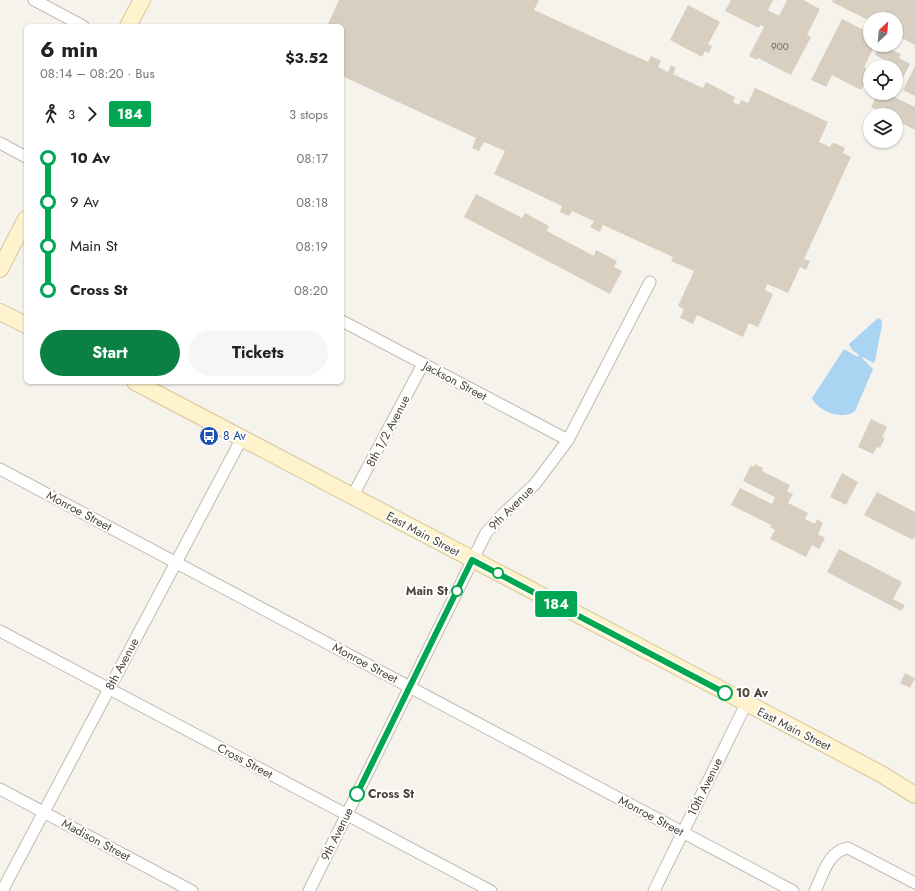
<!DOCTYPE html>
<html lang="en">
<head>
<meta charset="utf-8">
<style>
	body { margin:0; font-family:Jost,sans-serif; background:#f6f6f6; color:#222; height:100vh; display:flex; flex-direction:column; font-size:15px; white-space:nowrap }
	* { box-sizing:border-box; margin:0 }
	p { font-size:13px; color:#767676 }
	.icon { flex:none; width:22px; height:22px; fill:none; stroke:currentColor; stroke-width:2; stroke-linecap:round; stroke-linejoin:round }
	.map { position:relative; flex:1; overflow:hidden }
	.side { position:absolute; left:24px; top:24px; width:320px; height:360px; display:flex; flex-direction:column; background:#fff; border-radius:6px; box-shadow:0 1px 3px #0004 }
	.side>* { flex:none }
	.badge { padding:0 8px; border-radius:3px; font-size:14px; line-height:26px }
	.needle { width:26px; rotate:26deg }
	.tools { position:absolute; left:863px; top:12px; display:grid; gap:8px }
	.tools a { display:grid; place-items:center; width:40px; height:40px; border-radius:50%; background:#fff; box-shadow:0 1px 3px #0004; font-size:20px }
	.map>.badge { position:absolute; translate:-50% -50%; box-shadow:0 0 0 2px #fff }
	.legs { display:flex; align-items:center; gap:6px; height:44px; padding:0 16px; font-size:13px }
	.legs p { margin-inline-start:auto }
	.overview { display:flex; align-items:center; justify-content:space-between; height:68px; padding:0 16px }
	h1 { font-size:22px; font-weight:700; line-height:30px }
	.cta { display:flex; gap:8px; margin-top:auto; padding:8px 16px }
	.cta a { flex:1; height:46px; border-radius:24px; background:#0b8043; color:#fff; font-size:16px; font-weight:700; line-height:46px; text-align:center }
	.cta a+a { background:#f6f6f6; color:#222 }
	ul { padding:0 16px; list-style:none }
	li { display:flex; align-items:center; gap:14px; height:44px; font-size:15px }
	li i { display:grid; place-items:center; width:6px; height:100%; margin:0 5px; background:currentColor }
	li i::after { content:''; width:10px; height:10px; margin:-5px; border:3px solid; border-radius:50%; background:#fff }
	li p { margin-inline-start:auto }
	li:first-child i { background:linear-gradient(#0000 50%,currentColor 0) }
	li:last-child i { background:linear-gradient(currentColor 50%,#0000 0) }
	.map>svg:first-child { display:block }
	.water { fill:#a9d4f2 }
	.building { fill:#d8cfc1 }
	.lines { fill:none; stroke-linecap:round; stroke-linejoin:round }
	.street-casing { stroke:#c2bbae; stroke-width:13 }
	.secondary-casing { stroke:#d6c79b; stroke-width:18 }
	.street { stroke:#fff; stroke-width:11 }
	.secondary { stroke:#fff3cd; stroke-width:16 }
	.line-1-casing { stroke:#fff; stroke-width:9 }
	.line-1 { stroke:#00a651; stroke-width:6 }
	.stop-1-dot { fill:#fff; stroke:#00a651; stroke-width:2 }
	.labels { text-anchor:middle; dominant-baseline:central; stroke-width:4; stroke-linejoin:round; paint-order:stroke }
	.number-label { font-size:10px; fill:#6e675b }
	.street-label { font-size:12px; fill:#4b4439; stroke:#fff }
	.transit-label { font-size:12px; fill:#164399; stroke:#fff; text-anchor:start }
	.stop-label { font-size:12px; font-weight:bold; fill:#4b4439; stroke:#fff; text-anchor:start }
</style>
</head>
<body>
<div class="map">
<svg width="915" height="891" viewBox="0 0 915 891">
	<rect width="100%" height="100%" fill="#f6f3ec"/>
	<!-- water -->
	<path class="water" d="M 878,318 L 882,320 L 882,325 L 875,361 L 873,363 L 863,357 L 862,358 L 873,369 L 855,411 C 844,421 817,411 812,398 L 844,349 L 858,357 L 859,355 L 852,350 L 849,344 Z"/>
	<!-- building -->
	<path class="building" d="M 339,0 L 539,0 L 534,10 L 648,62 L 651,56 L 661,61 L 658,67 L 668,72 L 671,65 L 676,68 L 673,74 L 703,88 L 706,82 L 735,97 L 733,102 L 739,105 L 741,100 L 748,103 L 755,88 L 828,122 L 819,142 L 830,147 L 832,143 L 837,144 L 845,148 L 843,153 L 851,157 L 804,259 L 810,261 L 806,270 L 800,267 L 788,293 L 767,284 L 765,290 L 773,294 L 758,327 L 749,323 L 743,337 L 697,315 L 693,324 L 680,318 L 684,309 L 678,306 L 694,271 L 671,261 L 673,257 L 603,225 L 600,232 L 590,227 L 594,221 L 572,211 L 569,216 L 560,212 L 562,206 L 494,174 L 505,151 L 484,142 L 479,151 L 472,148 L 476,138 L 342,76 L 342,26 L 327,26 Z
		M 731,0 L 773,0 L 768,10 L 779,16 L 787,0 L 803,0 L 820,9 L 807,35 L 811,37 L 791,75 L 758,58 L 757,60 L 749,56 L 764,27 L 760,25 L 759,28 L 725,11 Z
		M 833,0 L 915,0 L 915,45 L 896,35 L 896,19 L 870,19 L 870,21 L 832,2 Z
		M 688,5 L 720,22 L 708,44 L 712,46 L 709,53 L 705,51 L 702,57 L 670,40 Z
		M 842,19 L 870,33 L 870,45 L 875,45 L 864,67 L 870,70 L 870,73 L 861,90 L 832,75 L 826,87 L 811,80 Z
		M 880,45 L 901,54 L 899,58 L 910,64 L 902,80 L 896,78 L 896,67 L 880,67 L 884,60 L 875,55 Z
		M 915,66 L 915,96 L 903,90 Z
		M 878,93 L 886,93 L 915,107 L 915,130 L 896,120 L 896,115 L 886,115 L 871,107 Z
		M 476,194 L 522,218 L 525,213 L 549,226 L 547,231 L 594,256 L 596,250 L 617,261 L 614,267 L 622,271 L 610,294 L 464,217 Z
		M 871,419 L 887,427 L 882,437 L 885,438 L 880,448 L 877,447 L 873,454 L 858,447 Z
		M 755,464 L 763,468 L 762,471 L 790,485 L 787,491 L 793,494 L 788,503 L 808,513 L 805,519 L 815,524 L 817,519 L 823,523 L 818,534 L 825,538 L 819,549 L 812,545 L 806,557 L 770,539 L 775,530 L 770,527 L 771,525 L 731,505 L 740,488 L 772,504 L 775,497 L 743,481 L 751,465 L 754,467 Z
		M 842,473 L 858,482 L 846,505 L 830,497 Z
		M 877,492 L 915,512 L 915,536 L 913,540 L 864,515 Z
		M 839,549 L 902,582 L 893,599 L 905,605 L 901,611 L 827,572 Z
		M 905,673 L 915,678 L 910,688 L 900,683 Z"/>
	<g class="lines">
		<!-- street casing -->
		<g class="street-casing">
			<path id="street" d="M 34,0 L 83,26
				M 0,143 L 26,157
				M 342,321 L 568,440
				M 0,469 L 793,891
				M 352,497 L 423,364
				M 0,631 L 491,891
				M 0,789 L 192,891
				M 2,891 L 242,438
				M 309,891 L 486,533 L 503,514 L 535,484 L 568,440 L 650,282
				M 654,891 L 746,704
				M 815,891 C 823,875 828,851 848,848 L 915,883"/>
		</g>
		<!-- secondary casing -->
		<g class="secondary-casing">
			<path id="secondary" d="M 128,26 L 142,0
				M 0,269 L 26,219
				M 0,312 L 26,325
				M 135,382 L 819,741 L 881,774 L 915,795"/>
		</g>
		<!-- street -->
		<use href="#street" class="street"/>
		<!-- secondary -->
		<use href="#secondary" class="secondary"/>
	</g>
	<g class="lines">
		<!-- line-1 casing -->
		<g class="line-1-casing">
			<path id="line-1" d="M 357,794 L 472,560 L 725,693"/>
		</g>
		<!-- line-1 -->
		<use href="#line-1" class="line-1"/>
	</g>
	<!-- icons -->
	<defs>
		<g id="bus-disc" transform="scale(1)"><circle r="9.5" fill="#1a4fb4" stroke="#fff"/><path d="M-5-6H5V4H4V6H2V4H-2V6H-4V4H-5ZM-3.5-4V0h7V-4ZM-3.5 1.2v1.5H-2V1.2ZM2 1.2v1.5H3.5V1.2Z" fill="#fff"/></g>
	</defs>
	<g fill-rule="evenodd">
		<use href="#bus-disc" x="209" y="436"/>
	</g>
	<!-- markers -->
	<g class="stop-1-dot">
		<circle cx="498" cy="573" r="5"/>
		<circle cx="457" cy="591" r="5"/>
		<circle cx="725" cy="693" r="7"/>
		<circle cx="357" cy="794" r="7"/>
	</g>
	<g class="labels">
		<!-- number labels -->
		<g class="number-label">
			<text x="780" y="46">900</text>
		</g>
		<!-- street labels -->
		<g class="street-label">
			<text transform="translate(455 381) rotate(28)">Jackson Street</text>
			<text transform="translate(388 431) rotate(-62)">8th 1/2 Avenue</text>
			<text transform="translate(511 508) rotate(-45)">9th Avenue</text>
			<text transform="translate(79 511) rotate(28)">Monroe Street</text>
			<text transform="translate(423 534) rotate(28)">East Main Street</text>
			<text transform="translate(365 663) rotate(28)">Monroe Street</text>
			<text transform="translate(122 664) rotate(-62)">8th Avenue</text>
			<text transform="translate(794 729) rotate(27)">East Main Street</text>
			<text transform="translate(245 761) rotate(28)">Cross Street</text>
			<text transform="translate(705 787) rotate(-64)">10th Avenue</text>
			<text transform="translate(651 816) rotate(28)">Monroe Street</text>
			<text transform="translate(337 834) rotate(-64)">9th Avenue</text>
			<text transform="translate(96 840) rotate(28)">Madison Street</text>
		</g>
		<!-- transit labels -->
		<g class="transit-label">
			<text x="223" y="436">8 Av</text>
		</g>
		<!-- stop labels -->
		<g class="stop-label">
			<text x="448" y="591" text-anchor="end">Main St</text>
			<text x="736" y="693">10 Av</text>
			<text x="368" y="794">Cross St</text>
		</g>
	</g>
</svg>
<div class="tools">
<a><svg class="needle" viewBox="-14 -14 28 28"><path d="M0-13l5 13h-10z" fill="#e53935"/><path d="M0 13l5-13h-10z" fill="#767676"/></svg></a>
<a><svg class="icon" aria-label="locate" viewBox="0 0 24 24"><circle cx="12" cy="12" r="6"/><path d="M12 2v4M12 18v4M2 12h4M18 12h4"/></svg></a>
<a><svg class="icon" aria-label="layers" viewBox="0 0 24 24"><path d="M12 4l9 5-9 5-9-5zM3 14l9 5 9-5"/></svg></a>
</div>
<b class="badge" style="left:556px;top:604px;background:#00a651;color:#fff">184</b>
<section class="side">
<div class="overview"><div><h1>6 min</h1><p>08:14 – 08:20 · Bus</p></div><b>$3.52</b></div>
<div class="legs"><svg class="icon" aria-label="walk" viewBox="0 0 24 24"><circle cx="13" cy="4" r="2"/><path d="M13 8l-2 6 4 7M11 14l-3 7M7 12l3-4h3l4 4"/></svg>3<svg class="icon" aria-label="forward" viewBox="0 0 24 24"><path d="M9 5l7 7-7 7"/></svg><b class="badge" style="background:#00a651;color:#fff">184</b><p>3 stops</p></div>
<ul>
<li><i style="color:#00a651"></i><b>10 Av</b><p>08:17</p></li>
<li><i style="color:#00a651"></i><span>9 Av</span><p>08:18</p></li>
<li><i style="color:#00a651"></i><span>Main St</span><p>08:19</p></li>
<li><i style="color:#00a651"></i><b>Cross St</b><p>08:20</p></li>
</ul>
<div class="cta"><a>Start</a><a>Tickets</a></div>
</section>
</div>
</body>
</html>
